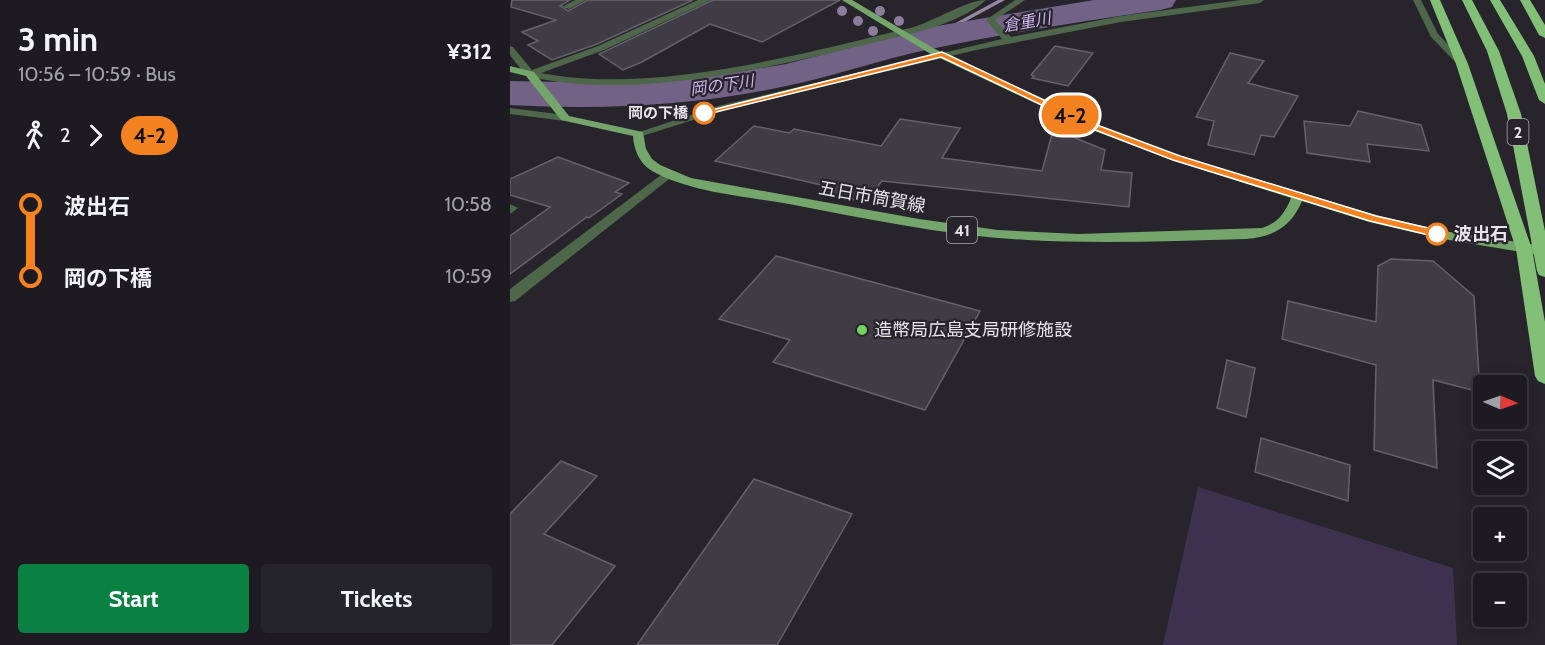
<!DOCTYPE html>
<html lang="en">
<head>
<meta charset="utf-8">
<style>
	body { margin:0; font-family:Cabin,"Noto Sans JP",sans-serif; background:#25242a; color:#f1f3f6; height:100vh; display:flex; flex-direction:column; font-size:22px; white-space:nowrap }
	* { box-sizing:border-box; margin:0 }
	p { font-size:20px; color:#a0a1a5 }
	.icon { flex:none; width:33px; height:33px; fill:none; stroke:currentColor; stroke-width:2; stroke-linecap:round; stroke-linejoin:round }
	.map { position:relative; flex:1; overflow:hidden }
	.side { display:flex; flex-direction:column; background:#1d1b21; width:510px }
	.side>* { flex:none }
	.badge { padding:0 12px; border-radius:20px; font-size:21px; line-height:39px }
	.needle { width:39px; rotate:92deg }
	.controls { position:absolute; left:963px; top:375px; display:grid; gap:12px }
	.controls a { display:grid; place-items:center; width:54px; height:54px; border-radius:6px; background:#1d1b21; box-shadow:0 3px 15px #0003,0 0 0 2px #3b393f; font-size:30px }
	.map>.badge { position:absolute; translate:-50% -50%; box-shadow:0 0 0 3px #fff }
	.legs { display:flex; align-items:center; gap:9px; height:66px; padding:0 18px; font-size:20px }
	.legs p { margin-inline-start:auto }
	.head { display:flex; align-items:center; justify-content:space-between; height:102px; padding:0 18px }
	h1 { font-size:33px; font-weight:700; line-height:45px }
	.action { display:flex; gap:12px; margin-top:auto; padding:12px 18px }
	.action a { flex:1; height:69px; border-radius:6px; background:#0b8043; color:#fff; font-size:24px; font-weight:700; line-height:69px; text-align:center }
	.action a+a { background:#25242a; color:#f1f3f6 }
	ul { padding:0 18px; list-style:none }
	li { display:flex; align-items:center; gap:21px; height:72px; font-size:22px }
	li i { display:grid; place-items:center; width:9px; height:100%; margin:0 8px; background:currentColor }
	li i::after { content:''; width:15px; height:15px; margin:-8px; border:4px solid; border-radius:50%; background:#1d1b21 }
	li p { margin-inline-start:auto }
	li:first-child i { background:linear-gradient(#0000 50%,currentColor 0) }
	li:last-child i { background:linear-gradient(currentColor 50%,#0000 0) }
	main { display:flex; flex:1; min-height:0 }
	.map>svg:first-child { display:block }
	.green { fill:#3e304f }
	.lines { fill:none; stroke-linecap:round; stroke-linejoin:round }
	.stream { fill:#958aa4; fill-rule:evenodd }
	.river { fill:#726386; fill-rule:evenodd }
	.building { fill:#403c45; stroke:#65616a; stroke-width:1.5 }
	.minor { fill:#4e6649; fill-rule:evenodd }
	.major { fill:#74a56b; fill-rule:evenodd }
	.highway { fill:#82bf77; fill-rule:evenodd }
	.tree { fill:#8a7e9c }
	.line-1 { fill:#f58220; stroke:#fff; stroke-width:1.5 }
	.stop-1-dot { fill:#fff; stroke:#f58220; stroke-width:3 }
	.poi-dot { fill:#70d35f; stroke:#27242c; stroke-width:2 }
	.labels { text-anchor:middle; dominant-baseline:central; stroke-width:4.5; stroke-linejoin:round; paint-order:stroke }
	.far-stop-label { font-size:15px; font-weight:bold; fill:#e7e5ea; stroke:#27242c; text-anchor:end }
	.far-water-label { font-size:16px; font-style:italic; fill:#cfb5f1; stroke:#27242c }
	.shield { fill:#27242c; stroke:#adabb1; stroke-width:1.5 }
	.shield-label { font-size:16px; font-weight:bold; fill:#e7e5ea }
	.street-label { font-size:18px; fill:#e7e5ea; stroke:#27242c }
	.stop-label { font-size:18px; font-weight:bold; fill:#e7e5ea; stroke:#27242c; text-anchor:start }
	.poi-label { font-size:18px; fill:#e7e5ea; stroke:#27242c; text-anchor:start }
</style>
</head>
<body>
<main>
<section class="side">
<div class="head"><div><h1>3 min</h1><p>10:56 – 10:59 · Bus</p></div><b>¥312</b></div>
<div class="legs"><svg class="icon" aria-label="walk" viewBox="0 0 24 24"><circle cx="13" cy="4" r="2"/><path d="M13 8l-2 6 4 7M11 14l-3 7M7 12l3-4h3l4 4"/></svg>2<svg class="icon" aria-label="forward" viewBox="0 0 24 24"><path d="M9 5l7 7-7 7"/></svg><b class="badge" style="background:#f58220;color:#111">4-2</b></div>
<ul>
<li><i style="color:#f58220"></i><b>波出石</b><p>10:58</p></li>
<li><i style="color:#f58220"></i><b>岡の下橋</b><p>10:59</p></li>
</ul>
<div class="action"><a>Start</a><a>Tickets</a></div>
</section>
<div class="map">
<svg width="1035" height="645" viewBox="0 0 1035 645">
	<rect width="100%" height="100%" fill="#27242c"/>
	<!-- green -->
	<path class="green" d="M 688,487 L 943,568 L 947,645 L 653,645 Z"/>
	<g class="lines">
		<!-- stream -->
		<path class="stream" d="M 488,0 L 495,0 L 421,40 L 416,39 Z"/>
		<!-- river -->
		<path class="river" d="M 584,0 L 666,0 L 662,7 L 650,10 C 574,21 497,33 421,49 C 372,59 325,76 276,86 C 185,106 93,110 0,105 L 0,81 L 104,83 L 208,75 L 276,64 L 421,27 Z"/>
	</g>
	<!-- building -->
	<path class="building" d="M 2,0 L 60,0 L 50,6 L 58,11 L 78,0 L 183,0 L 87,44 L 42,60 L 18,45 L 28,41 L 12,32 L 46,20 L 1,7 Z
		M 203,0 L 330,0 L 252,42 L 200,24 L 132,62 L 113,70 L 89,54 Z
		M 545,46 L 583,53 L 558,86 L 522,78 L 524,76 L 521,75 Z
		M 720,53 L 754,61 L 738,83 L 788,96 L 764,137 L 751,135 L 744,155 L 698,145 L 704,121 L 686,117 Z
		M 848,111 L 911,125 L 919,151 L 857,144 L 860,162 L 797,153 L 794,121 L 840,126 Z
		M 390,119 L 450,128 L 432,158 L 532,171 L 542,134 L 558,135 L 595,150 L 591,170 L 622,173 L 619,207 L 372,181 L 355,202 L 310,193 L 316,186 L 205,161 L 244,126 L 279,133 L 284,129 L 371,146 Z
		M 48,157 L 119,183 L 105,192 L 112,194 L 79,218 L 77,217 L 0,274 L 0,236 L 40,207 L 0,195 L 0,179 Z
		M 266,256 L 470,311 L 415,410 L 263,362 L 280,340 L 209,319 Z
		M 881,259 L 923,261 L 964,296 L 970,392 L 923,380 L 927,468 L 864,450 L 866,365 L 772,339 L 778,301 L 866,322 L 868,266 Z
		M 717,360 L 745,368 L 736,417 L 707,408 Z
		M 751,438 L 840,465 L 838,501 L 745,472 Z
		M 51,461 L 87,476 L 34,534 L 105,566 L 42,645 L 0,645 L 0,514 Z
		M 244,479 L 342,514 L 267,645 L 127,645 Z"/>
	<g class="lines">
		<!-- minor -->
		<path class="minor" d="M 65,0 L 76,0 L 59,9 L 52,7 Z
			M 188,0 L 201,0 L 94,50 L 31,73 C 143,95 291,54 400,28 C 424,22 456,0 476,0 C 447,26 395,35 358,44 C 254,69 122,101 16,76 L 0,55 L 0,46 L 3,47 L 22,70 L 88,46 Z
			M 505,0 L 515,0 L 485,20 L 501,37 L 611,16 L 731,0 L 754,0 L 750,3 L 611,22 L 466,50 L 215,110 L 129,137 L 123,134 L 208,106 L 492,39 L 476,20 Z
			M 903,0 L 911,0 L 928,34 L 955,62 L 955,66 L 949,66 L 921,37 Z
			M 0,108 L 55,115 L 60,118 L 55,121 L 0,114 Z
			M 159,169 L 165,173 L 163,176 L 5,301 L 0,302 L 0,289 Z
			M 0,204 L 8,208 L 0,214 Z"/>
		<!-- major -->
		<path class="major" d="M 332,0 L 342,0 L 425,49 L 588,125 L 670,156 L 866,215 L 933,231 L 1035,246 L 1035,256 L 933,239 L 859,222 L 792,201 C 781,227 763,237 736,239 C 663,241 590,244 517,240 C 437,236 358,219 279,204 C 234,196 182,193 142,171 C 129,163 124,150 123,136 L 51,120 L 16,76 L 0,72 L 0,66 L 24,72 L 59,116 L 133,132 L 136,149 L 142,159 L 150,165 L 181,178 L 409,219 L 488,230 L 568,234 L 752,228 C 768,223 775,213 781,198 L 662,160 L 580,129 L 419,53 Z"/>
		<!-- highway -->
		<path class="highway" d="M 920,0 L 930,0 L 958,64 L 1022,249 L 1035,322 L 1035,384 L 1028,381 L 1025,376 L 1006,249 L 946,64 Z
			M 952,0 L 962,0 L 989,51 L 1011,114 L 1035,231 L 1035,277 L 1029,275 L 1027,271 L 997,114 L 977,51 Z
			M 980,0 L 990,0 L 1024,56 L 1035,84 L 1035,104 L 1029,100 L 1012,56 Z
			M 1010,0 L 1020,0 L 1035,25 L 1035,38 L 1029,35 Z"/>
	</g>
	<!-- trees -->
	<g class="tree">
		<circle cx="332" cy="11" r="5"/>
		<circle cx="370" cy="11" r="5"/>
		<circle cx="348" cy="21" r="5"/>
		<circle cx="389" cy="21" r="5"/>
		<circle cx="363" cy="31" r="5"/>
	</g>
	<!-- line-1 -->
	<path class="line-1" d="M 432,52 L 587,125 L 670,156 L 866,216 L 927,230 L 932,234 L 927,237 L 860,221 L 663,160 L 580,128 L 431,57 L 194,115 L 190,113 Z"/>
	<!-- markers -->
	<g class="stop-1-dot">
		<circle cx="194" cy="113" r="10"/>
		<circle cx="927" cy="234" r="10"/>
	</g>
	<circle class="poi-dot" cx="352" cy="330" r="6"/>
	<g class="labels">
		<!-- far-stop labels -->
		<g class="far-stop-label">
			<text x="178" y="113">岡の下橋</text>
		</g>
		<!-- far-water labels -->
		<g class="far-water-label">
			<text transform="translate(517 22) rotate(-10)">倉重川</text>
			<text transform="translate(212 85) rotate(-8)">岡の下川</text>
		</g>
		<!-- shield labels -->
		<g class="shield">
			<rect x="997.5" y="119" width="21" height="26" rx="4.5"/>
			<rect x="437" y="217" width="30" height="26" rx="4.5"/>
		</g>
		<g class="shield-label">
			<text x="1008" y="132">2</text>
			<text x="452" y="230">41</text>
		</g>
		<!-- street labels -->
		<g class="street-label">
			<text transform="translate(362 197) rotate(10)">五日市筒賀線</text>
		</g>
		<!-- stop labels -->
		<g class="stop-label">
			<text x="944" y="234">波出石</text>
		</g>
		<!-- poi labels -->
		<g class="poi-label">
			<text x="364" y="330">造幣局広島支局研修施設</text>
		</g>
	</g>
</svg>
<div class="controls">
<a><svg class="needle" viewBox="-14 -14 28 28"><path d="M0-13l5 13h-10z" fill="#e53935"/><path d="M0 13l5-13h-10z" fill="#a0a1a5"/></svg></a>
<a><svg class="icon" aria-label="layers" viewBox="0 0 24 24"><path d="M12 4l9 5-9 5-9-5zM3 14l9 5 9-5"/></svg></a>
<a>+</a>
<a>−</a>
</div>
<b class="badge" style="left:560px;top:115px;background:#f58220;color:#111">4-2</b>
</div>
</main>
</body>
</html>
